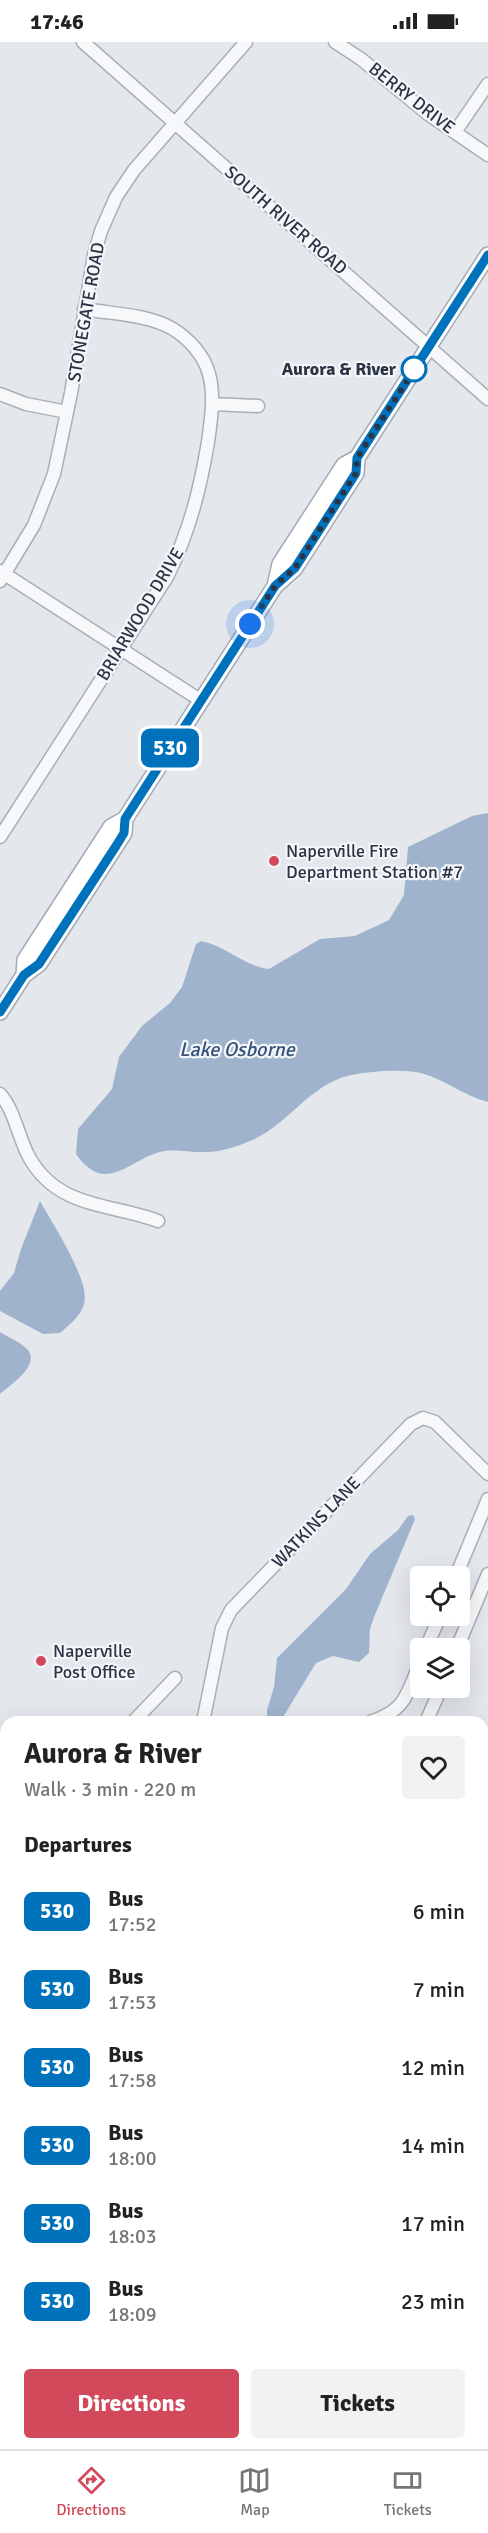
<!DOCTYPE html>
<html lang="en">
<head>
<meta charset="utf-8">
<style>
	body { margin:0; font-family:Signika,sans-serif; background:#f2f2f2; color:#222; height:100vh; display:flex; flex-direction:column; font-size:22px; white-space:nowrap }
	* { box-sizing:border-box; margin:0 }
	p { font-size:20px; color:#767676 }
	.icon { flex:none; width:33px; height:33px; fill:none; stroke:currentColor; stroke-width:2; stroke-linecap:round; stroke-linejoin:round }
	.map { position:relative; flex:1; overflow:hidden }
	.details { position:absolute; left:0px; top:1674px; width:489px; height:734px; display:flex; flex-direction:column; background:#fff; border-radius:18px 18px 0 0; box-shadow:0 6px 24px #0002 }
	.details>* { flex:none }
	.badge { padding:0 12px; border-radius:9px; font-size:21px; line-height:39px }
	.tools { position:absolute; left:410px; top:1524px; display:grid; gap:12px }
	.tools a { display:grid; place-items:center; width:60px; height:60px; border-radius:6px; background:#fff; box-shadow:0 6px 24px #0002; font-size:30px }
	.you { position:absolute; width:30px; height:30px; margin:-15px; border:4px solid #fff; border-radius:50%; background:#1a73e8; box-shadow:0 0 0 9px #1a73e833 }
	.map>.badge { position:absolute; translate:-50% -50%; box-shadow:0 0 0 3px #fff }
	h2 { padding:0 24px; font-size:22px; line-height:54px }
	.round { display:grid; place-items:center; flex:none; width:63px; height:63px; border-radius:6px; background:#f2f2f2 }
	.headline { display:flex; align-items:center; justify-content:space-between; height:102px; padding:0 24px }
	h1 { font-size:28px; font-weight:800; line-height:45px }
	.button { display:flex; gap:12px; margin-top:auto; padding:12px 24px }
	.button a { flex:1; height:69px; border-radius:6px; background:#d1495b; color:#fff; font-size:24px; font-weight:800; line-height:69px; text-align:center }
	.button a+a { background:#f2f2f2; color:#222 }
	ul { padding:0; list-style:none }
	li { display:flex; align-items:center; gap:18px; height:78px; padding:0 24px }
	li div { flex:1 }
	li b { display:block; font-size:22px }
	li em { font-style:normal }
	li .badge { min-width:66px; font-weight:700; text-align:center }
	.status { display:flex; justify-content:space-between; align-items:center; height:42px; padding:0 30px; background:#fff; direction:ltr }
	.status svg { height:16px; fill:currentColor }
	.dock { display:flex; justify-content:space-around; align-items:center; height:84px; border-top:2px solid #e0e0e0; background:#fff; font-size:16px; color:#767676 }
	.dock a { display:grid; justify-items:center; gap:3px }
	.dock .current { color:#d1495b }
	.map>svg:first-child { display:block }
	.water { fill:#9fb4cc }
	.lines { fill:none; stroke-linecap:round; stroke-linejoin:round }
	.minor-casing { stroke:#a9aeb7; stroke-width:15 }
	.major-casing { stroke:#a3abb8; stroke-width:18 }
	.minor { stroke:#f7f8fa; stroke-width:12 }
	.major { stroke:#fff; stroke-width:15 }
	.line-casing { stroke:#fff; stroke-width:14 }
	.line { stroke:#0072bc; stroke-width:9 }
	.walk { stroke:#2b3445; stroke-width:6; stroke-dasharray:0 10.8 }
	.stop-dot { fill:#fff; stroke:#0072bc; stroke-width:3 }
	.poi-dot { fill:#d1495b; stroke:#f4f6f9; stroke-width:2 }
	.labels { text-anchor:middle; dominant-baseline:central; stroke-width:4.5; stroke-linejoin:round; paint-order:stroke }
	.street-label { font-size:18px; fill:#2b3445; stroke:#f4f6f9 }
	.stop-label { font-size:18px; font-weight:bold; fill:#2b3445; stroke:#f4f6f9; text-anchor:end }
	.poi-label { font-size:18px; fill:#2b3445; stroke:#f4f6f9; text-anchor:start }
	.water-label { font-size:20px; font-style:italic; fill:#34527a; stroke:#f4f6f9 }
</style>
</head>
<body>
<div class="status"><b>17:46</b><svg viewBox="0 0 49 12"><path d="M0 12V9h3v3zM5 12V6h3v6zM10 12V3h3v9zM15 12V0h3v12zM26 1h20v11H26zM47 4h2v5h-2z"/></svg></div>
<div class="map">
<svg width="488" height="2407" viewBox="0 0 488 2407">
	<rect width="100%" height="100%" fill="#e4e7ec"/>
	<!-- water -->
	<path class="water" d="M 488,771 L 488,1060 C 464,1054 444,1037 421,1031 C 402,1027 375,1029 357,1032 C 311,1038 290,1083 250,1099 C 236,1105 221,1110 206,1110 C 190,1111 175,1106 160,1110 C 129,1118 105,1154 76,1112 L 78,1087 L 112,1047 L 119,1015 L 142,984 L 170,961 L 182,945 L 196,902 L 201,899 C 227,904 243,924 269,927 L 320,897 L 355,894 L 389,878 L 404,853 L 408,805 L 472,774 Z
		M 40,1159 C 52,1181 91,1239 84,1262 C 81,1274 69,1283 60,1291 L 43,1292 L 0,1269 L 0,1249 L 14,1231 L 21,1207 Z
		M 0,1290 C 8,1295 22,1301 28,1308 C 40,1324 10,1343 0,1352 Z
		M 413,1473 L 415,1477 L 413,1482 L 374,1575 L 370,1587 L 369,1611 L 359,1620 L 333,1614 L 316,1621 L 280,1680 L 267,1680 L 267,1668 L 274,1645 L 277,1616 L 346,1547 L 370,1512 L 398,1488 L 408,1474 Z"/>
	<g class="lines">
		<!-- minor casing -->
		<g class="minor-casing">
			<path id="minor" d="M 83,0 L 488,357
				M 335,0 L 361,17 L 428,72 L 488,113
				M 455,90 L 488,42
				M 0,352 L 26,362 L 67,370
				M 212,362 L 258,364
				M 0,529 L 200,658
				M 0,539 L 34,483 L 54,432 L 71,351 L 94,213 L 101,189 L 116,155 L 134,128 L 246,0
				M 0,795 L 167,535 C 189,491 200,448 208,400 C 211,378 215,354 209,332 C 204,313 189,297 173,287 C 148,272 112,272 84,267
				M 0,1052 C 15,1069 18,1095 29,1115 C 58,1167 110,1161 158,1179
				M 456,1534 L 488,1457
				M 426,1606 L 440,1574
				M 457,1606 L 488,1532
				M 133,1680 L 175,1636
				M 203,1680 L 222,1586 L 231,1568 L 411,1382 L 423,1376 L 435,1380 L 488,1432
				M 370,1680 C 406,1668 406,1654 420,1621
				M 426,1680 L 441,1646
				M 0,1817 L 6,1811
				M 483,1995 L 488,2000
				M 483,2223 L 488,2218
				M 483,2341 L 488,2344
				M 483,2373 L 488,2377
				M 333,2407 L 340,2402
				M 450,2407 L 455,2402 L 460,2407"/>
		</g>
		<!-- major casing -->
		<g class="major-casing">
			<path id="major" d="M 275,544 L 280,522 L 344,423 L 357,416 L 488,213
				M 24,933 L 25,918 L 111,785 L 125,777
				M 0,970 L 24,933 L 39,922 L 124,791 L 125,777 L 275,544 L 295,526 L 356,431 L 357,416
				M 0,1875 L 6,1883
				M 110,2407 L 111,2402"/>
		</g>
		<!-- minor -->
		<use href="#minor" class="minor"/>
		<!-- major -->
		<use href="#major" class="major"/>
	</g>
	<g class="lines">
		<!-- line casing -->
		<g class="line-casing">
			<path id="line" d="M 0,970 L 24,933 L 39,922 L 116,804 L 124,791 L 125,777 L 275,544 L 295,526 L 356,431 L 357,416 L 488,213"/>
		</g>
		<!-- line -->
		<use href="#line" class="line"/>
		<!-- walk -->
		<path class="walk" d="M 250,582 L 275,544 L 295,526 L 356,431 L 357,416 L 418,322 L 414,327"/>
	</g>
	<!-- markers -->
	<circle class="stop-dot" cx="414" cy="327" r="12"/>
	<g class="poi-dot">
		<circle cx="274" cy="819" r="6"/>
		<circle cx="41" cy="1619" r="6"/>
	</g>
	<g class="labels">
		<!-- street labels -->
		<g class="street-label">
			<text transform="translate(412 56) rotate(38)">BERRY DRIVE</text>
			<text transform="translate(286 178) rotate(41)">SOUTH RIVER ROAD</text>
			<text transform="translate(86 270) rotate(-80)">STONEGATE ROAD</text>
			<text transform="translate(140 572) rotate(-59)">BRIARWOOD DRIVE</text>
			<text transform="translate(316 1480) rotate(-46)">WATKINS LANE</text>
		</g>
		<!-- stop labels -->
		<g class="stop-label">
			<text x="396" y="327">Aurora &amp; River</text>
		</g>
		<!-- poi labels -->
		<g class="poi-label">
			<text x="286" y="809">Naperville Fire<tspan x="286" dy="21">Department Station #7</tspan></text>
			<text x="53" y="1609">Naperville<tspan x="53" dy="21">Post Office</tspan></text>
		</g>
		<!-- water labels -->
		<g class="water-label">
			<text x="237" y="1007">Lake Osborne</text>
		</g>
	</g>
</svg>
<div class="tools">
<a><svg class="icon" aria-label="locate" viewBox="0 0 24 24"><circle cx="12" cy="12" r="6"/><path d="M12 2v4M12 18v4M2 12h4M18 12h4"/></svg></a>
<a><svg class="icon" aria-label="layers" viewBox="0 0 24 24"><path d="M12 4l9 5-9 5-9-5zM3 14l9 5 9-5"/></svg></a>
</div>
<div class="you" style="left:250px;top:582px"></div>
<b class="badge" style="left:170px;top:706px;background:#0072bc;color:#fff">530</b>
<section class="details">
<div class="headline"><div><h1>Aurora &amp; River</h1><p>Walk · 3 min · 220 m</p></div><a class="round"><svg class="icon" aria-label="heart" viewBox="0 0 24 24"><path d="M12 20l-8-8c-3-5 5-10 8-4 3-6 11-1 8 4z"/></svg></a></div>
<h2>Departures</h2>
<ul>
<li><span class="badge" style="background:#0072bc;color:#fff">530</span><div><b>Bus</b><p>17:52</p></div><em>6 min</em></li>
<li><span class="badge" style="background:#0072bc;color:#fff">530</span><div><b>Bus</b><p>17:53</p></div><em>7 min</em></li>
<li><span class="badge" style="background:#0072bc;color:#fff">530</span><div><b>Bus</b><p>17:58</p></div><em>12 min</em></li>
<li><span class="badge" style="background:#0072bc;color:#fff">530</span><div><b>Bus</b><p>18:00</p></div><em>14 min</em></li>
<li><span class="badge" style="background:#0072bc;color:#fff">530</span><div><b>Bus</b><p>18:03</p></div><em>17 min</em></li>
<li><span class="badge" style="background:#0072bc;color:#fff">530</span><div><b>Bus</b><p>18:09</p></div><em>23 min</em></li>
</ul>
<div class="button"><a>Directions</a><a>Tickets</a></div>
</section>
</div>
<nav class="dock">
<a class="current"><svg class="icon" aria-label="directions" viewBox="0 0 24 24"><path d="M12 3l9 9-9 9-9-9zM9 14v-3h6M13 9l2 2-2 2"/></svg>Directions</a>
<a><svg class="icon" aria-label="map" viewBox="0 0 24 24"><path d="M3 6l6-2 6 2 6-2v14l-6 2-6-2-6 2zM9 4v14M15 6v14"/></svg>Map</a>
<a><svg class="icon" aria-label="tickets" viewBox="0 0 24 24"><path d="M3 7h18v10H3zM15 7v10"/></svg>Tickets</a>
</nav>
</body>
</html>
